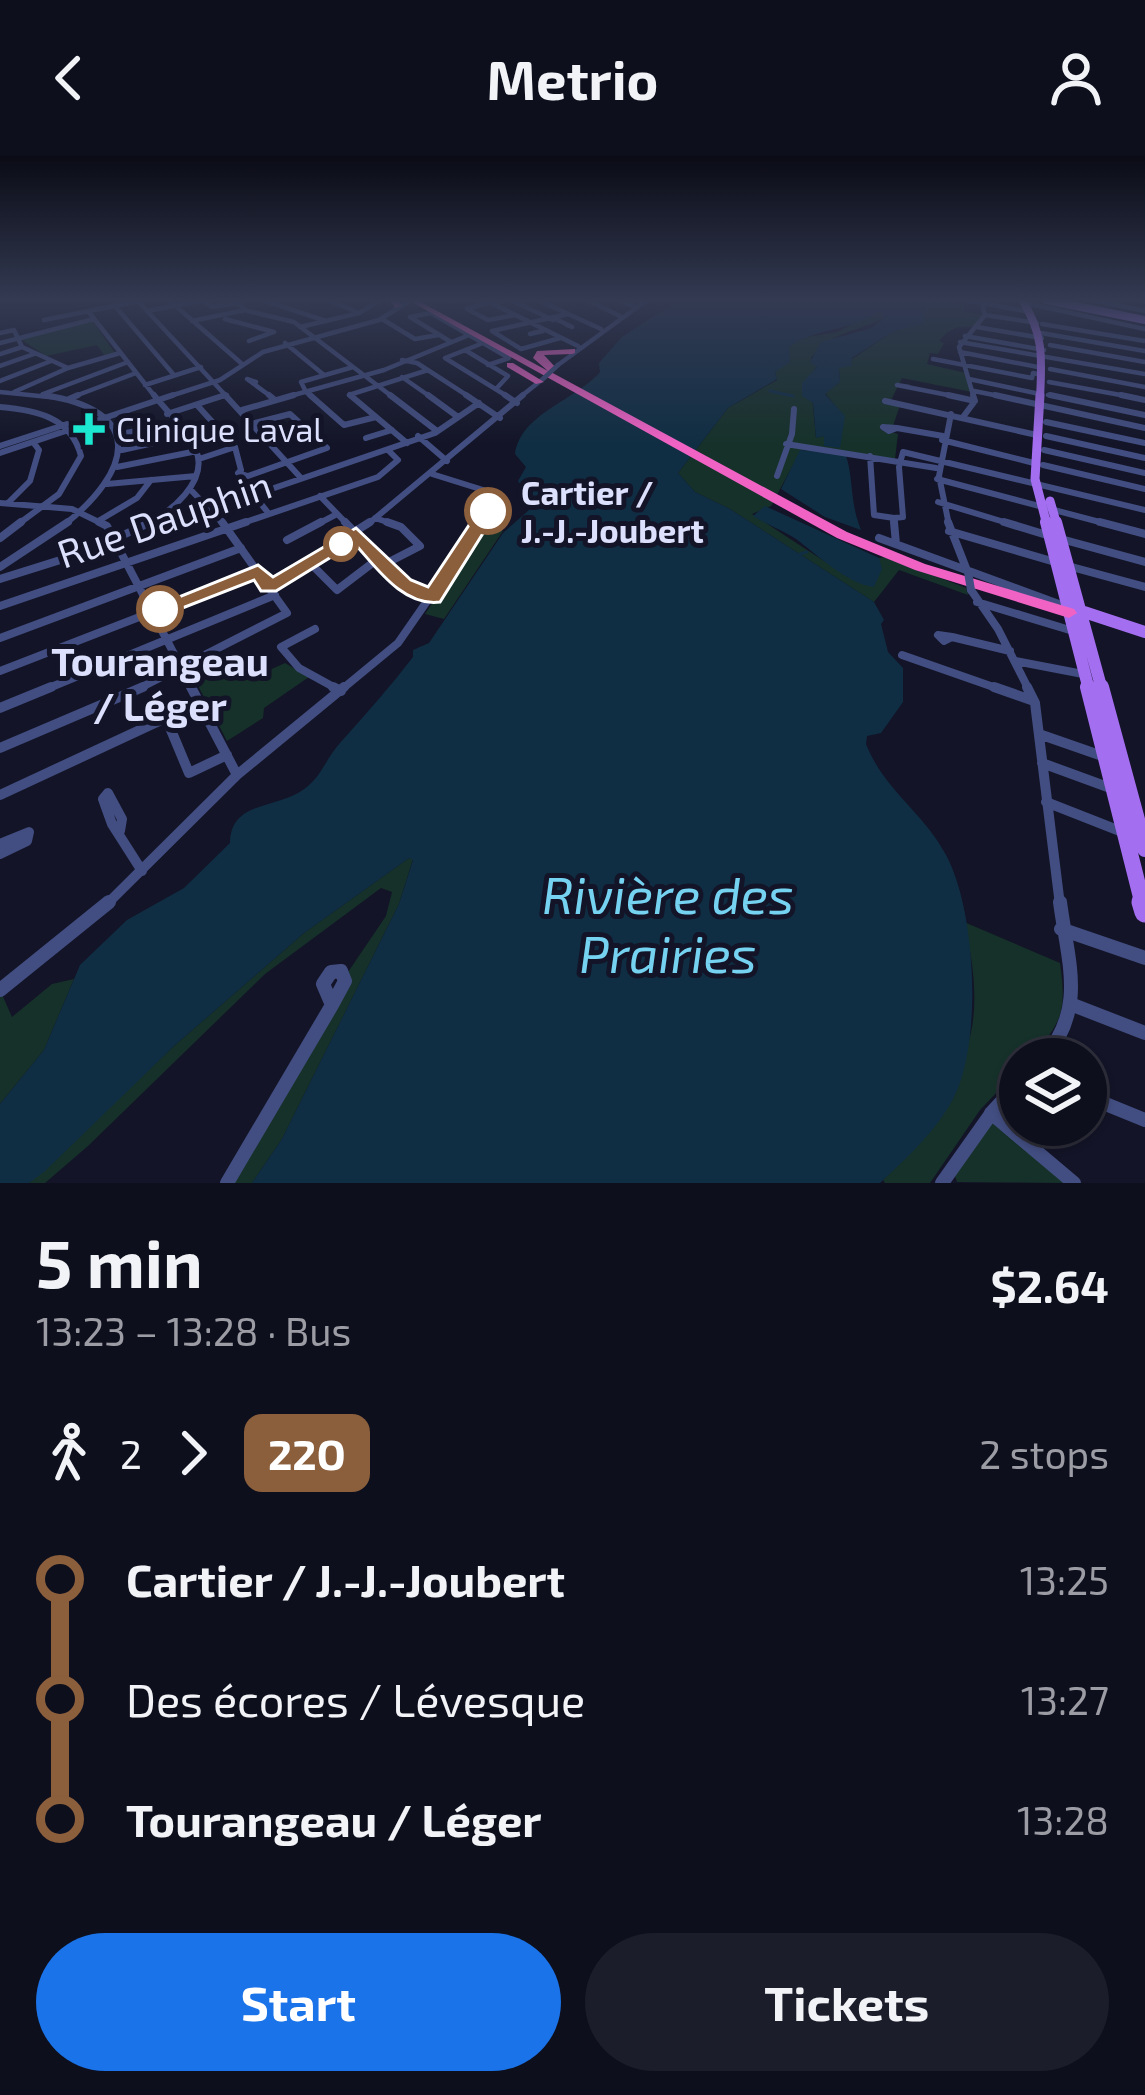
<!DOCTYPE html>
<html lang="en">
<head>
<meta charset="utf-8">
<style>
	body { margin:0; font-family:"Exo 2",sans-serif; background:#1c1d2a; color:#f1f3f6; height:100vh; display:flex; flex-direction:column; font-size:45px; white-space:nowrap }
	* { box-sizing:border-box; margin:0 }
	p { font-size:39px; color:#9b9ca4 }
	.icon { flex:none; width:66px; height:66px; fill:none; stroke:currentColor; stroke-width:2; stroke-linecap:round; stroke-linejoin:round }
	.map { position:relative; height:1027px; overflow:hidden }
	.side { display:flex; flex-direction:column; background:#0e0f1d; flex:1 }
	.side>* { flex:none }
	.badge { padding:0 24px; border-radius:18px; font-size:42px; line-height:78px }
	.controls { position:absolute; left:999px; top:882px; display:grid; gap:24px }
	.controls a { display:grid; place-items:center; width:108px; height:108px; border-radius:50%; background:#0e0f1d; box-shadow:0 3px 9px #0004,0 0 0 3px #2e2f3b; font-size:60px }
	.map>.badge { position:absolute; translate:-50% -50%; box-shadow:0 0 0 6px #fff }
	.legs { display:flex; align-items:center; gap:18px; height:132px; padding:0 36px; font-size:39px }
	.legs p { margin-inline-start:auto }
	.headline { display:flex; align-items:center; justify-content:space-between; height:204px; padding:0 36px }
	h1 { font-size:66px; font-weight:700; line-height:90px }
	.cta { display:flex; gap:24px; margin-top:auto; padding:24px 36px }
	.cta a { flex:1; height:138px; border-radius:72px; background:#1a73e8; color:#fff; font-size:48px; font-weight:700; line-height:138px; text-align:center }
	.cta a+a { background:#1c1d2a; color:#f1f3f6 }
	ul { padding:0 36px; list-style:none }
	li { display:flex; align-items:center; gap:42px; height:120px; font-size:45px }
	li i { display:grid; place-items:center; width:18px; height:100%; margin:0 15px; background:currentColor }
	li i::after { content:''; width:30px; height:30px; margin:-15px; border:9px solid; border-radius:50%; background:#0e0f1d }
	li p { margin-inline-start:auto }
	li:first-child i { background:linear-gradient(#0000 50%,currentColor 0) }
	li:last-child i { background:linear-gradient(currentColor 50%,#0000 0) }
	header { display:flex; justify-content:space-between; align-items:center; height:156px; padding:0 36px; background:#0e0f1d; font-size:54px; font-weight:700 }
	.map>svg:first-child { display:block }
	.green { fill:#16312a }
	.water { fill:#102e43 }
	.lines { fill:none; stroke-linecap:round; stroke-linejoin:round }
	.stream { stroke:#102e43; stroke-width:3 }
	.minor-far4 { stroke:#424e81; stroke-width:4.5 }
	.minor-far3 { stroke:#424e81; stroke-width:6 }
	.minor-far2 { stroke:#424e81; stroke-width:8 }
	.minor-far1 { stroke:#424e81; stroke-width:10 }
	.minor { stroke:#424e81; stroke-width:14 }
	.major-far4 { stroke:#a46ef1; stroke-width:8 }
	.major-far3 { stroke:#a46ef1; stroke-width:9 }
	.major-far2 { stroke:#a46ef1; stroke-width:12 }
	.major-far1 { stroke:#a46ef1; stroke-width:16 }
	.major { stroke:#a46ef1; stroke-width:21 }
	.highway { fill:#f063c5; fill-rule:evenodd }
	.minor-bridge-far1 { stroke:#424e81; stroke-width:4.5 }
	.minor-bridge { stroke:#424e81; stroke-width:8 }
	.line-1 { fill:#8b5e3c; stroke:#fff; stroke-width:3 }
	.poi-dot { fill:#1ce8d1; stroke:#131427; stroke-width:4.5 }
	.stop-1-dot { fill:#fff; stroke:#8b5e3c; stroke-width:6 }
	.labels { text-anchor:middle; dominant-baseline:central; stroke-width:10; stroke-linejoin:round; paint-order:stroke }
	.far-poi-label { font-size:33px; fill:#dce0fc; stroke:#131427; text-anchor:start }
	.far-stop-label { font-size:33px; font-weight:bold; fill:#dce0fc; stroke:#131427; text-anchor:start }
	.street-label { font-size:39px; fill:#dce0fc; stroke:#131427 }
	.stop-label { font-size:39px; font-weight:bold; fill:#dce0fc; stroke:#131427 }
	.near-water-label { font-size:51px; font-style:italic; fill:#75d3f1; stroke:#131427 }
</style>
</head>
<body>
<header><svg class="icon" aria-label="back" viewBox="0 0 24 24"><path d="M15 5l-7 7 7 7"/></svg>Metrio<svg class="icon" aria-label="person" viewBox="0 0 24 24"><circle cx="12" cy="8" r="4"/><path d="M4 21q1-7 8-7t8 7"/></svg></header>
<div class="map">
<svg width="1145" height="1027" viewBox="0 0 1145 1027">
	<rect width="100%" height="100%" fill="#131427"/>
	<!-- green -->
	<path class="green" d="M 925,144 L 964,148 L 964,156 L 984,159 L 975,171 C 959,169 950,172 939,185 L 944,187 L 938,198 L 930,197 L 927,208 L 966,217 L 972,236 L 902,222 L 890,246 L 900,249 L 893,270 L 883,268 L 880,273 L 898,278 L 895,303 L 801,294 L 771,350 L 752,358 L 844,418 L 876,426 L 879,402 L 886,401 L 966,432 L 968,439 L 899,414 L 874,446 L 730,353 L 695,336 L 678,317 L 728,252 L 777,224 L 775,215 L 789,206 L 788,191 L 801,182 L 837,176 L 879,155 L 884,162 C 858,176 831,175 811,202 L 817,210 L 810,220 L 816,282 L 839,274 L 844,260 L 825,237 L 840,226 L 839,212 L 892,176 L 923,167 Z
		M 92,164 L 115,197 L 104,199 L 97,189 L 46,200 L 19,182 Z
		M 483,371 L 503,375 L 444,463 L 425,458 Z
		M 247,495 L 265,516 L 285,507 L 309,521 L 264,552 L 263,562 L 227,585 L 195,524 Z
		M 409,702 L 413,703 L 399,748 L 282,983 L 252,1027 L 227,1027 L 346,819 L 386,760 L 392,736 L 381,732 L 265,818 L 88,990 L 45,1027 L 29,1027 L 174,890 L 304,777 Z
		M 964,766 L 1060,807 C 1067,856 1062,867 1029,903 L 1020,903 L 1020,912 L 980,954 L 930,1027 L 885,1027 L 883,1024 C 908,1002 959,922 968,888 C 980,849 973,804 964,766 Z
		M 74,823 L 44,894 L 0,948 L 0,834 L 12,861 L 52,828 Z
		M 992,966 L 1070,1027 L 957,1026 L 955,1020 Z"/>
	<!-- water -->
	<path class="water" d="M 679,144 L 926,144 L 923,168 L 892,176 L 852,202 L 851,210 L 839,212 L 840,226 L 825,238 L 845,260 L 840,292 L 824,290 L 824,280 L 816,282 L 813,247 L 802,240 L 802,227 L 817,211 L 810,206 L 821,186 L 872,172 L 883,163 L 880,155 C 856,174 814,172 789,191 L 790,206 L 775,216 L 777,223 L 728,252 L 678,317 L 695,336 L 730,353 L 874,446 L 884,464 L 881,468 L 888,496 L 903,512 L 903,546 L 881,577 L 867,580 L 866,588 C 884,634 924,657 946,699 C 976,754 983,887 953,943 C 937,974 905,1004 880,1027 L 252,1027 L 282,983 L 399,748 L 413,704 L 409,702 L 304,777 L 174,890 L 44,1016 L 29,1027 L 0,1027 L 0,948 L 44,894 L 80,809 L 127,764 L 184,732 L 230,687 C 231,647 269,653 298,637 C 321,624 324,605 340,587 C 365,559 390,531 413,501 L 413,494 L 429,487 L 503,377 L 529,354 L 529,341 L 518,325 L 526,311 L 515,298 C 521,257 575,245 600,216 L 599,207 L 622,181 Z
		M 800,294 L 845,297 C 854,320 849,345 861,374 L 825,361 L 781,333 Z
		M 765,350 L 879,402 L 882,413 L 874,431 C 847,428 815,397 796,383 C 783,374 767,369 753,360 Z"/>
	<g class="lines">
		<!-- stream -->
		<path class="stream" d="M 770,235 L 793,240
			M 800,398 L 807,396"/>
		<!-- minor-far4 -->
		<path class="minor-far4" d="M 137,144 L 228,242
			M 169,144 L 241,207
			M 203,144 L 212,151 L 237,147
			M 233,144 L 248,155 L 294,166 L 394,242
			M 263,144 L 326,165
			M 329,144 L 359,157
			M 450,144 L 459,144
			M 485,144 L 578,190
			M 511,144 L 553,164
			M 538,144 L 601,173
			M 587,144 L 620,160
			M 618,144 L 635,151
			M 967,144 L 1030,156
			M 1093,144 L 1145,155
			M 1139,144 L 1145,145
			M 490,146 L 467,153 L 488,164 L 515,159
			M 1030,148 L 1145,173
			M 115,150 L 174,219
			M 88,155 L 156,242
			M 147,155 L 204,144
			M 985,159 L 1037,167
			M 225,163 L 274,176 L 249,185
			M 382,163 L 415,183 L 438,179
			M 556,163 L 572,171 L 567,169
			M 44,164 L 139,145
			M 192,165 L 245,154
			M 1042,168 L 1145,185
			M 300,171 L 359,157 L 381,144
			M 977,171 L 1042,182
			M 492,175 L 521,193 L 560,182
			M 492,175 L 568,158
			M 537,176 L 530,178 L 543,175
			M 0,177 L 14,174 L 22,191 L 68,212
			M 1041,177 L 1145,195
			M 965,180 L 1044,194
			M 451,186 L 410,161 L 431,157 L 509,202 L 488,209
			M 960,186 L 1145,218
			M 0,187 L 94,163
			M 285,187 L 324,219
			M 483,187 L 445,202 L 510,242
			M 1050,189 L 1145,206
			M 465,194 L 508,220 L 496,233
			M 960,196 L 1043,212
			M 0,198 L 22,191
			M 933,203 L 1032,222 L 1033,217 L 1042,219
			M 402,204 L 417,207 L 471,242
			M 558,209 L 647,144
			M 0,210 L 34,198
			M 1050,213 L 1145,231
			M 402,221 L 432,242
			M 969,223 L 1040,238
			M 0,225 L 51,205
			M 256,226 L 247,223 L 273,242
			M 1049,226 L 1137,242
			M 145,229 L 201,211
			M 909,231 L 897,229 L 963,242
			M 974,235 L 1009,242
			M 0,236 L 59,242
			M 14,236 L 68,212 L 120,197
			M 306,236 L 313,242
			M 306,236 L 301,226 L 353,211
			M 43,238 L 128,206
			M 1048,239 L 1065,242
			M 70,242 L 136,217
			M 164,242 L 220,224 L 263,196 L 379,164 L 411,144
			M 216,242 L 227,239
			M 283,242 L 384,214 L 469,179
			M 353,242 L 349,239 L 428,214
			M 519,242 L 544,222
			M 974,242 L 959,191 L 985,159 L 981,144"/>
		<!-- minor-far3 -->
		<path class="minor-far3" d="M 43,239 C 147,254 132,315 64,369
			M 225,239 L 301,322
			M 269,239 L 275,244
			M 310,239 L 344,269 L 376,261
			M 350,239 L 407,287
			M 390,239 L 437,275
			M 428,239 L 458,261
			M 466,239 L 500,262
			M 505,239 L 517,247
			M 948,239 L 975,245
			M 995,239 L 1145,272
			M 1050,239 L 1145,259
			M 1121,239 L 1145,244
			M 69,243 L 78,239
			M 885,245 L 1037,279
			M 197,249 L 235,291 L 241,314
			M 0,251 C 36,254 71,261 81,300 L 59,338 L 17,369
			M 242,254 L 294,239
			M 167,258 L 225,239
			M 963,261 L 975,245 L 973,239
			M 1046,266 L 1145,287
			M 883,271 L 897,272 L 889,275 Z
			M 897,272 L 943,280
			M 120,278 L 176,268
			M 418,280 L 447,305
			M 1046,280 L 1145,302
			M 366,282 L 392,274
			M 942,284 L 1034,307
			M 786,288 L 936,312
			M 0,290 L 67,268
			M 122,294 L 185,280
			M 1044,294 L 1145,317
			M 0,297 L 173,239
			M 870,300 L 874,359 L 894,362
			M 199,303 L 235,291
			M 1043,309 L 1145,333
			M 117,311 L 197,295
			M 241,314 L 238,317 L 248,320 L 327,292 L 290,258 L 255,267
			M 432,318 L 496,338 L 481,369
			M 777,320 L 792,278 L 794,253
			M 937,323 L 1111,369
			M 107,328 L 196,320
			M 190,333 L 224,369
			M 320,340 L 348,369
			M 9,346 L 30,325 L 39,294 L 33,286
			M 938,346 L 1014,369
			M 0,347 L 72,353 L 105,369
			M 269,358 L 254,339 L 435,277 L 479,247
			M 375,362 L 396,369
			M 100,364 L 137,342 L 151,324
			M 146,369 C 170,356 209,326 196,294 C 189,275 166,255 154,239
			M 237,369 L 378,321 L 398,304 L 388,294
			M 316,369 L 337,358
			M 367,369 L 523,239
			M 895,369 L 894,362 L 903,361 L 899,311 L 903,296 L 1145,354
			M 949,369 L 939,320 L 951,258"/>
		<!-- minor-far2 -->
		<path class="minor-far2" d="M 99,366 L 107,370 L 193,534
			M 345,366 L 404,428 L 433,441
			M 894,366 L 896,388
			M 948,366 L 966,412
			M 1004,366 L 1050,380
			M 1100,366 L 1145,378
			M 949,375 L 1055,406
			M 0,382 L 21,366
			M 879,382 L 1067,451
			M 1061,383 L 1145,406
			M 287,384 L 321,366
			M 311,408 L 337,434 L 379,402
			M 385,408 L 420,390 L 401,371 L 387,366
			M 1068,410 L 1145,431
			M 0,411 L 68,366
			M 0,423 L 89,395 L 151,366
			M 268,430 L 370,366
			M 971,434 L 998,473 L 1029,534
			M 977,446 L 1073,475
			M 0,450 L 246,366
			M 315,473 L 281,491 L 299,512 L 339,534
			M 938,479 L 952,481 L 944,485 Z
			M 952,481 L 1010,495
			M 0,482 L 241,392
			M 902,499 L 1002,534
			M 1015,505 L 1083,518
			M 0,515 L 258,415
			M 44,534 L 275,439
			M 136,534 L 287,457 L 222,366
			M 341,534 L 398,487 L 482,366"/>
		<!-- minor-far1 -->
		<path class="minor-far1" d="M 191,531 L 237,619
			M 333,531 L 341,535
			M 994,531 L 1034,545
			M 1027,531 L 1035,547 L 1060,749
			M 0,552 L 51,531
			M 166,562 L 189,617 L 227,599
			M 1039,578 L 1108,602
			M 0,592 L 143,531
			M 1042,607 L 1113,633
			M 0,639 L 200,546
			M 1046,646 L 1125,677
			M 120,675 L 122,663 L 108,637 L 103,643 L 112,668 L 142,715
			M 0,688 L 29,676 L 27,685 L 0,698
			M 106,749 L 237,619 L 344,531"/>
		<!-- minor -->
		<path class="minor" d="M 1061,773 L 1145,802
			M 341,815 L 345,825 L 332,849 L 323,828 L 331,816 Z
			M 0,834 L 109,746
			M 1073,849 L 1145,877
			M 1043,903 C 1087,853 1068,807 1060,746
			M 1086,940 L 1145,964
			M 991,957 L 1074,1027
			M 227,1027 L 332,849
			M 942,1027 L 993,955 L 1020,926"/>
		<!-- major-far4 -->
		<path class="major-far4" d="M 1022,144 C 1044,178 1042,203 1040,242
			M 1046,144 L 1145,164"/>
		<!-- major-far3 -->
		<path class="major-far3" d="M 1040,239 L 1035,323 L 1047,369
			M 1050,345 L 1057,369"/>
		<!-- major-far2 -->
		<path class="major-far2" d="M 1046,366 L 1089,534
			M 1056,366 L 1102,534
			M 1078,454 L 1145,476"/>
		<!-- major-far1 -->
		<path class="major-far1" d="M 1088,531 L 1143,749
			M 1101,531 L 1145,693"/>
		<!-- major -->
		<path class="major" d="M 1142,746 L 1145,756"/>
		<!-- highway -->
		<path class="highway" d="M 390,144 L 398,144 L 402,150 L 395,152 Z
			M 408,144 L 417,144 L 548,215 L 533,202 L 537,195 L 575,193 L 575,197 L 572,198 L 544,199 L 557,213 L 549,215 L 847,376 L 925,408 L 1074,453 L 1077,457 L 1069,462 L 915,414 L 837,382 Z
			M 507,207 L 513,207 L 544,226 L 536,228 L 507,211 Z"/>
		<!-- minor-bridge-far1 -->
		<path class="minor-bridge-far1" d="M 544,222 L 558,209"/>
		<!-- minor-bridge -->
		<path class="minor-bridge" d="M 968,416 L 971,434"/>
	</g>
	<!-- sky -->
	<linearGradient id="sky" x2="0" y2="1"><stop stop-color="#0a0b15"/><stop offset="0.5" stop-color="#333a52"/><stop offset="1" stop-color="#333a52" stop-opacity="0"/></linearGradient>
	<rect width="1145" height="288" fill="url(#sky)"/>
	<!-- line-1 -->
	<path class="line-1" d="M 488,349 L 497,355 L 440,446 C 403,451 376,411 354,387 L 276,435 L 261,435 L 254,424 L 167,458 L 160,460 L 149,453 L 258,409 L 273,421 L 356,372 L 411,424 L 428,431 L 481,351 Z"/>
	<!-- markers -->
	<path class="poi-dot" d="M83 255h12v12h12v12h-12v12h-12v-12h-12v-12h12z"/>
	<g class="stop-1-dot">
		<circle cx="488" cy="355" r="21"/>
		<circle cx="341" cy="388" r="15"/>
		<circle cx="160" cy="453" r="21"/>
	</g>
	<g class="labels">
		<!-- far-poi labels -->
		<g class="far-poi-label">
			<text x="116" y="273">Clinique Laval</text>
		</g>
		<!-- far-stop labels -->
		<g class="far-stop-label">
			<text x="521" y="336">Cartier /<tspan x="521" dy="38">J.-J.-Joubert</tspan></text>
		</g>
		<!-- street labels -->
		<g class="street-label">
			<text transform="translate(164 362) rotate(-19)">Rue Dauphin</text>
		</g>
		<!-- stop labels -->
		<g class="stop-label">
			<text x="160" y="504">Tourangeau<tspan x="160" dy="45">/ Léger</tspan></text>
		</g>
		<!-- near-water labels -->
		<g class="near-water-label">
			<text x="668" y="737">Rivière des<tspan x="668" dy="59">Prairies</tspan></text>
		</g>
	</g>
</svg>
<div class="controls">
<a><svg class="icon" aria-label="layers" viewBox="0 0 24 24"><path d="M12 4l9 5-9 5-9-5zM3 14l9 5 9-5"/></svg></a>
</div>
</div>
<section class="side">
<div class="headline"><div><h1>5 min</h1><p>13:23 – 13:28 · Bus</p></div><b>$2.64</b></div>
<div class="legs"><svg class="icon" aria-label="walk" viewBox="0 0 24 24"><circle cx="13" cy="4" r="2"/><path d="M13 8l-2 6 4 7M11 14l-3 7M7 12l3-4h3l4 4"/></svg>2<svg class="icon" aria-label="forward" viewBox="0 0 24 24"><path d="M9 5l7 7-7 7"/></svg><b class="badge" style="background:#8b5e3c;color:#fff">22O</b><p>2 stops</p></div>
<ul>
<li><i style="color:#8b5e3c"></i><b>Cartier / J.-J.-Joubert</b><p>13:25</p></li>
<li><i style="color:#8b5e3c"></i><span>Des écores / Lévesque</span><p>13:27</p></li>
<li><i style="color:#8b5e3c"></i><b>Tourangeau / Léger</b><p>13:28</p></li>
</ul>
<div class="cta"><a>Start</a><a>Tickets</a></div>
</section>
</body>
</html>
